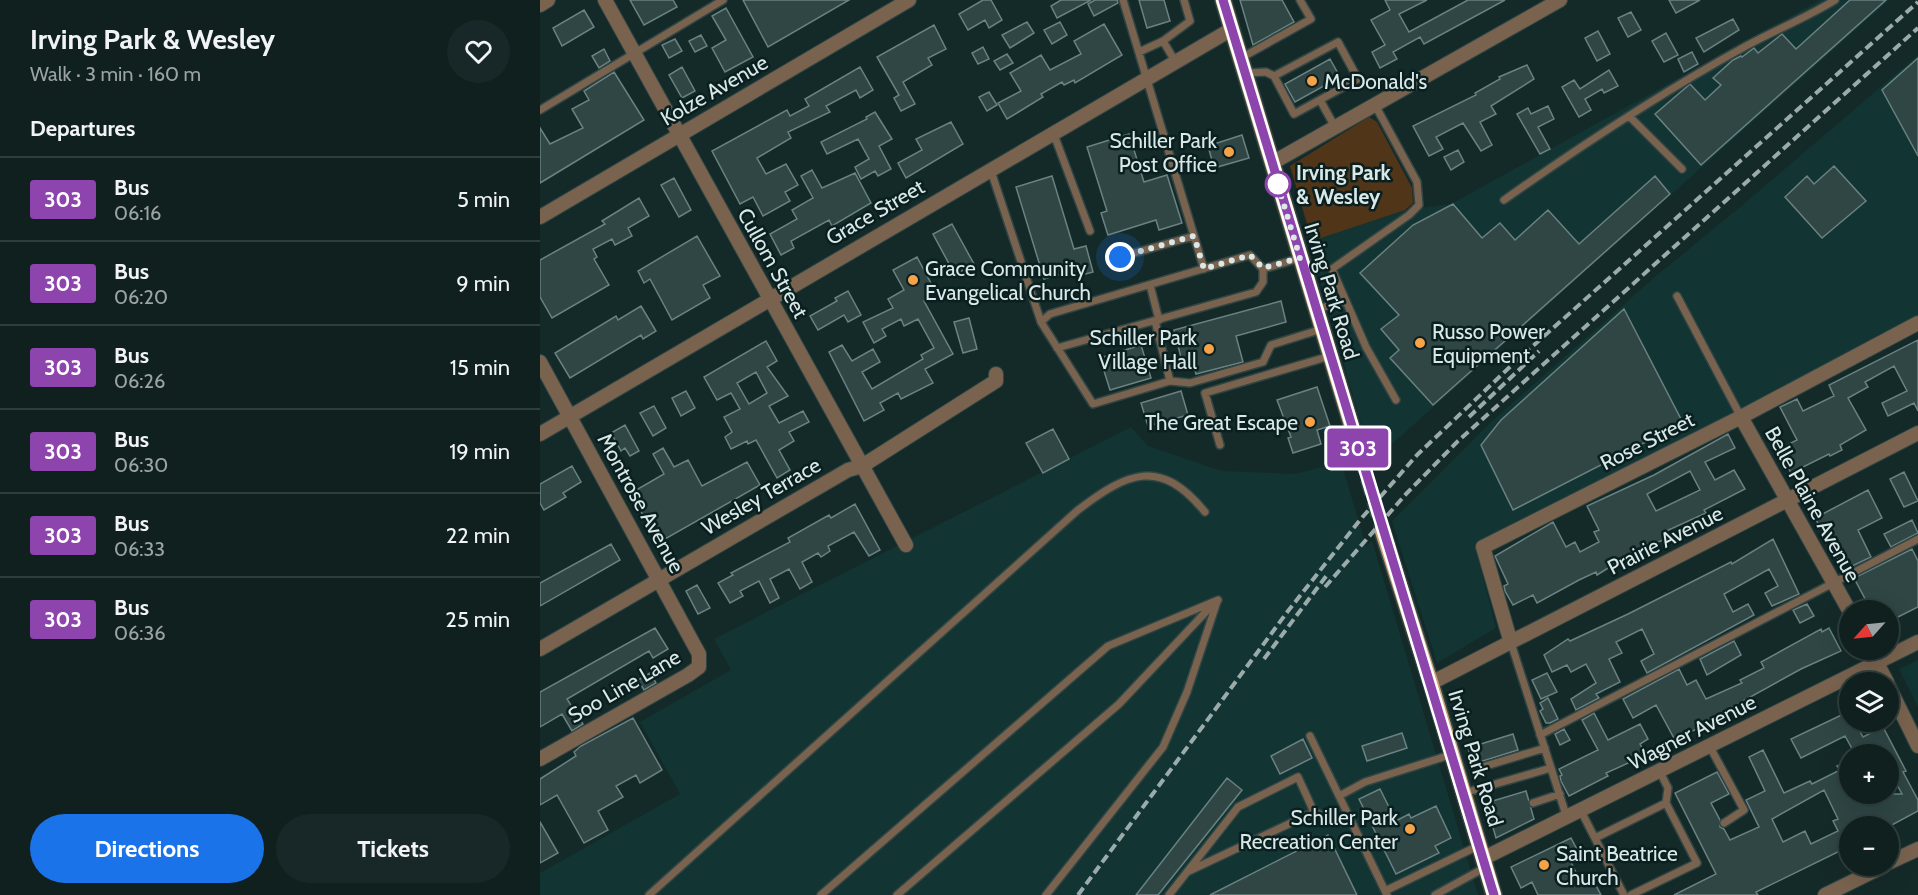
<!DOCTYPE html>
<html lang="en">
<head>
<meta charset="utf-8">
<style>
	body { margin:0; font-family:Cabin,sans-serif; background:#182828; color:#f1f3f6; height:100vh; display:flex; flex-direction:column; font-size:22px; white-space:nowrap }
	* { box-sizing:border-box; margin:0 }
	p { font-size:20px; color:#9ba3a4 }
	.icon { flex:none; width:33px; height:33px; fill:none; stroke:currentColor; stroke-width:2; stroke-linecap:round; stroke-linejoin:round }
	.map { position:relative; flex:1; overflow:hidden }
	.drawer { display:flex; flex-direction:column; background:#0f201f; width:540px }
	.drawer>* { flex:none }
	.badge { padding:0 12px; border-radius:4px; font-size:21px; line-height:39px }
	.needle { width:39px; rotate:243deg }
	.controls { position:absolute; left:1299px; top:600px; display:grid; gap:12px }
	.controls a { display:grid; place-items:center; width:60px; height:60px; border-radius:50%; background:#0f201f; box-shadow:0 6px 24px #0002,0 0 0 2px #2f3e3d; font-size:30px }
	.you { position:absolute; width:30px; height:30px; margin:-15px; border:4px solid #fff; border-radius:50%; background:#1a73e8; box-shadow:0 0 0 9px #1a73e833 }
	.map>.badge { position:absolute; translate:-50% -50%; box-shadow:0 0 0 3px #fff }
	h2 { padding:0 30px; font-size:22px; line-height:54px }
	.round { display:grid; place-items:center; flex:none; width:63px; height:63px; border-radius:32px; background:#182828 }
	.headline { display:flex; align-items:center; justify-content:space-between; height:102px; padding:0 30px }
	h1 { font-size:28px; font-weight:700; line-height:45px }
	.action { display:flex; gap:12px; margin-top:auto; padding:12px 30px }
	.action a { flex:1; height:69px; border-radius:36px; background:#1a73e8; color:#fff; font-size:24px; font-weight:700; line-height:69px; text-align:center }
	.action a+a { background:#182828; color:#f1f3f6 }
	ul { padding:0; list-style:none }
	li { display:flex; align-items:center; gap:18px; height:84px; padding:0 30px; border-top:2px solid #2f3e3d }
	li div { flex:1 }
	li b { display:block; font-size:22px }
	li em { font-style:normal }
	li .badge { min-width:66px; font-weight:700; text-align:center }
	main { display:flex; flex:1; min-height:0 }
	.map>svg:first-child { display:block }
	.built { fill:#123433 }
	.green { fill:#513518 }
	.building { fill:#2f4645; stroke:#6a8281; stroke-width:1.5; fill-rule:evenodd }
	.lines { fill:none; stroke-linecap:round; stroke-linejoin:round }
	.primary-tunnel { stroke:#324646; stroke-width:15; stroke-dasharray:15 8; stroke-linecap:butt }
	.service-casing { stroke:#304544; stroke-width:10 }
	.minor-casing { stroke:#304544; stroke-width:16 }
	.primary-casing { stroke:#304544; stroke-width:18 }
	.service { stroke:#79634f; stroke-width:7 }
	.minor { stroke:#79634f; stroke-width:14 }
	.primary { stroke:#cda076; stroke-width:15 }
	.rail { stroke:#9babaa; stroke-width:4; stroke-dasharray:9 4.5; stroke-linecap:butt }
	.line-casing { stroke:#fff; stroke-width:14 }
	.line { stroke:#8e44ad; stroke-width:9 }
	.walk { stroke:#dbe8e8; stroke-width:6; stroke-dasharray:0 10.8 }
	.poi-dot { fill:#f6a248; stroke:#0a2020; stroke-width:2 }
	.stop-dot { fill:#fff; stroke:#8e44ad; stroke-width:3 }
	.labels { text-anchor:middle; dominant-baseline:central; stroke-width:5; stroke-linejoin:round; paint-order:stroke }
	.poi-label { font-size:21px; fill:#dbe8e8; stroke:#0a2020; text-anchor:start }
	.street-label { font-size:21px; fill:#dbe8e8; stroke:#0a2020 }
	.stop-label { font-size:21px; font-weight:bold; fill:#dbe8e8; stroke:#0a2020; text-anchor:start }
</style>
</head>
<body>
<main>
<section class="drawer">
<div class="headline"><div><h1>Irving Park &amp; Wesley</h1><p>Walk · 3 min · 160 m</p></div><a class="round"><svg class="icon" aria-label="heart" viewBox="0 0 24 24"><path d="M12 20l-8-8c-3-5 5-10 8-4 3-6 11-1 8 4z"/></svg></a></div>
<h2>Departures</h2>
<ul>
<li><span class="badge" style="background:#8e44ad;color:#fff">303</span><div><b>Bus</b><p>06:16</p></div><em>5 min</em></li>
<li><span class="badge" style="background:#8e44ad;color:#fff">303</span><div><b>Bus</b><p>06:20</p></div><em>9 min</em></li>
<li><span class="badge" style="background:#8e44ad;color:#fff">303</span><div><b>Bus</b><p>06:26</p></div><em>15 min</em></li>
<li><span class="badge" style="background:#8e44ad;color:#fff">303</span><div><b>Bus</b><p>06:30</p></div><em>19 min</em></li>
<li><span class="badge" style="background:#8e44ad;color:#fff">303</span><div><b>Bus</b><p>06:33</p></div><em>22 min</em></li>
<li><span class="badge" style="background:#8e44ad;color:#fff">303</span><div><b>Bus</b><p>06:36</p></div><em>25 min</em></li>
</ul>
<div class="action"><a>Directions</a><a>Tickets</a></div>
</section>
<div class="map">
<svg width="1378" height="895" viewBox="0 0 1378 895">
	<rect width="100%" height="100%" fill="#142a29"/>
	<!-- built -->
	<path class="built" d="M 1280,0 L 1349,0 L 843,452 L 830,455 L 769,242 L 865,210 L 911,204 Z
		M 1378,55 L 1378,316 L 935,546 L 956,628 L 897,663 L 852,521 L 950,423 L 1116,276 L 1205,203 Z
		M 591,427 L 608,446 L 682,471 L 755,474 L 801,462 L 826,546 L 832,541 L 938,895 L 0,895 L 0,873 L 140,794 L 100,722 L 191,670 L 174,639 Z
		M 1378,660 L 1378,707 L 1359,669 Z"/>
	<!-- green -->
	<path class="green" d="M 829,117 L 837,122 L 872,188 L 873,203 L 865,210 L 772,241 L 750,166 Z"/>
	<!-- building -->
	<path class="building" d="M 90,0 L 133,0 L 137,7 L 104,25 Z
		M 203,0 L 309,0 L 228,47 Z
		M 443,0 L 451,0 L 462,20 L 449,28 L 445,20 L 428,30 L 419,14 Z
		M 521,0 L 551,0 L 517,18 L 511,6 Z
		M 555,0 L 577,0 L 578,3 L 554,16 L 548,4 Z
		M 599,0 L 624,0 L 630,21 L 607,28 Z
		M 700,0 L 742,0 L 754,22 L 713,45 Z
		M 845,0 L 887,0 L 859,14 L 869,32 L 928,0 L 965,0 L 884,44 L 880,37 L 853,52 L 857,59 L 840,68 L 832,52 L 845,45 L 831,20 L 850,10 Z
		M 1129,0 L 1160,0 L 1136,13 Z
		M 1310,0 L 1346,0 L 1161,165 L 1115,114 L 1150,84 L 1165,100 L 1181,85 L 1173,78 L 1193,60 L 1201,56 L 1202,57 L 1214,48 L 1218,53 L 1242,34 L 1256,49 Z
		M 186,8 L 213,57 L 185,72 L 172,48 L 186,40 L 172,16 Z
		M 44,10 L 54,27 L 22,46 L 13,28 Z
		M 1091,12 L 1101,30 L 1088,37 L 1078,18 Z
		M 1193,19 L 1199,30 L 1164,52 L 1156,38 Z
		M 487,22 L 494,33 L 470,48 L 462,35 Z
		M 520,22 L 527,35 L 512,44 L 504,30 Z
		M 564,24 L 582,55 L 535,83 L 534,80 L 524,85 L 522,82 L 501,94 L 503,97 L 467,119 L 458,103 L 481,91 L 470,73 L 501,55 L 510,70 L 541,54 L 534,41 Z
		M 394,25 L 406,49 L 388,58 L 392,65 L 363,82 L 375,104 L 361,111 L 354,98 L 359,95 L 337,57 Z
		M 1058,31 L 1070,54 L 1057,61 L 1045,38 Z
		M 1126,33 L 1138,55 L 1124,62 L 1112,41 Z
		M 161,35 L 167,46 L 155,52 L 149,41 Z
		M 135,39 L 142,51 L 129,58 L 122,45 Z
		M 443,47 L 449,59 L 438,64 L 432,53 Z
		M 64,49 L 70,61 L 59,68 L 52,56 Z
		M 1152,52 L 1158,64 L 1144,72 L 1138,59 Z
		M 467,54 L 473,63 L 460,70 L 454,61 Z
		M 1378,58 L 1378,156 L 1342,90 Z
		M 790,59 L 800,77 L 755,102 L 745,84 Z
		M 987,65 L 994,79 L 951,106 L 956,114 L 940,122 L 952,145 L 941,151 L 923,123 L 896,137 L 903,149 L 889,156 L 873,126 L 936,95 L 935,93 L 960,79 L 959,77 Z
		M 142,67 L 155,91 L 142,98 L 129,75 Z
		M 320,67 L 333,90 L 320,98 L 316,90 L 286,106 L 290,112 L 248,132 L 251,138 L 217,158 L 226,174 L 246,164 L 258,185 L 245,192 L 250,201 L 223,216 L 213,197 L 200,204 L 172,151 L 247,110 L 250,116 L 269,106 L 265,99 Z
		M 1069,70 L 1078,86 L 1064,93 L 1062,89 L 1045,99 L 1051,110 L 1039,117 L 1022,87 L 1034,80 L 1040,89 Z
		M 74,72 L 104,120 L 0,183 L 0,128 L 10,144 L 43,128 L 32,109 L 49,100 L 44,91 Z
		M 449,92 L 457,105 L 447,111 L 439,97 Z
		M 1008,106 L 1014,119 L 998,127 L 1010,149 L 1000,154 L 977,114 L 988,108 L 991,114 Z
		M 335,112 L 352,139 L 339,146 L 351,169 L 338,176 L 335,171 L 321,179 L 315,167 L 329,159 L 318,139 L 287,154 L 281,142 L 327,119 L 326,117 Z
		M 411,122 L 423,144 L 366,178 L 358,163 L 382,150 L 376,139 Z
		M 589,134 L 604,182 L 627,175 L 642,223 L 619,230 L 616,220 L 568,235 L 561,213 L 567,211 L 547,147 Z
		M 702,135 L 709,158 L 674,168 L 668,146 Z
		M 918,150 L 924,162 L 911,170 L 904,157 Z
		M 1294,166 L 1326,201 L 1282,238 L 1245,197 L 1267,176 L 1274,184 Z
		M 272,170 L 282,188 L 315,173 L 331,203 L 292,226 L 289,220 L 251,241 L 254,248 L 241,255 L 230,234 L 257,219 L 252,210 L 273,198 L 261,176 Z
		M 512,176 L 534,249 L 546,246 L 553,272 L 534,277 L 532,271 L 504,279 L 476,187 Z
		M 1115,176 L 1130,194 L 893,405 L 850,358 L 859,350 L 841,329 L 859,315 L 820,273 L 873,225 L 913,204 L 942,238 L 960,223 L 975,240 L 1008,210 L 1039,244 Z
		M 134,178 L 151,210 L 139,217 L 121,185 Z
		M 99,198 L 109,216 L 88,228 L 92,236 L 75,245 L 72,239 L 53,249 L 57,257 L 54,259 L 69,285 L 12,318 L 0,297 L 0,260 L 65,224 L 62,221 Z
		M 412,224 L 434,264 L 415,275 L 393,234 Z
		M 157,236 L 180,276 L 163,285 L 170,298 L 132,320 L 110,279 L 104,283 L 98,271 Z
		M 377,257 L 394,289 L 388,292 L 391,297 L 384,301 L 413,354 L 385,369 L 393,383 L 361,399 L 358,393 L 340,403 L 344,410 L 324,421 L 289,352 L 302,345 L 312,361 L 333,349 L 340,362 L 322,372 L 332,389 L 383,359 L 381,355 L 394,348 L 378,319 L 364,326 L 361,319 L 342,329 L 346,336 L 334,343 L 323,322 L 353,308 L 348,299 L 364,290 L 353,270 Z
		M 308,291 L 321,315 L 308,322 L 304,315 L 278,330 L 270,316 L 297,301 L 295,298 Z
		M 741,301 L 746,322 L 696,336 L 703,362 L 656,374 L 654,366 L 644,369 L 634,330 Z
		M 101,306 L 116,331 L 103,339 L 101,335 L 30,378 L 15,353 L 76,316 L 78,320 Z
		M 1084,309 L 1143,423 L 973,510 L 941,445 L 961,420 Z
		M 429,318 L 437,349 L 423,353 L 414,322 Z
		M 1378,340 L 1378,411 L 1374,403 L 1348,416 L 1342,403 L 1367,391 L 1354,366 L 1325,382 L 1328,387 L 1308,398 L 1326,430 L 1300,445 L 1302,450 L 1290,456 L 1289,454 L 1251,473 L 1239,449 L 1257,440 L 1240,407 L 1257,399 L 1263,411 L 1294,396 L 1289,385 Z
		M 226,341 L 237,361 L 227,367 L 248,396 L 229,406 L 239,423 L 263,411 L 269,422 L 249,432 L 254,441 L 239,450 L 250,470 L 237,478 L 216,440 L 208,444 L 207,441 L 191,449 L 185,437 L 192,432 L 184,417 L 200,409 L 191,393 L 177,400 L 164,377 ZM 216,372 L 227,393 L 209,404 L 197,383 Z
		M 601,345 L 611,378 L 570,390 L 560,358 Z
		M 777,387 L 790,426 L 777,430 L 781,444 L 753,453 L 748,438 L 751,437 L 737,400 Z
		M 146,391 L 155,408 L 141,416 L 132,398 Z
		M 641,391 L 648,415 L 608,426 L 601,403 Z
		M 114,406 L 126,428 L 113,436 L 100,413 Z
		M 85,425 L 99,451 L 90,456 L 85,448 L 81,451 L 71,433 Z
		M 513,429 L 529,459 L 503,473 L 486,443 Z
		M 1188,434 L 1195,448 L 1165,462 L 1175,480 L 1194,470 L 1205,489 L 1164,510 L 1166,513 L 1124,532 L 1128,538 L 1092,553 L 1057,575 L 1056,572 L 1039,580 L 997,603 L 993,595 L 973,605 L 965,591 L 964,586 L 968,584 L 955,556 L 1013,522 L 1026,547 L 1035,542 L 1040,552 L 1059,542 L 1054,532 L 1059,530 L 1047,506 L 1114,475 ZM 1150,471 L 1160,490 L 1116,511 L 1107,494 Z
		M 123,448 L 134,467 L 148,460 L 162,486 L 207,462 L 220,485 L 118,543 L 91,493 L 124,474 L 113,454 Z
		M 32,466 L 41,482 L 23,493 L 26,497 L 4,510 L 0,503 L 0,484 Z
		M 1364,472 L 1378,501 L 1364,507 L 1350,479 Z
		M 1328,490 L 1342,518 L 1318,530 L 1331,557 L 1304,570 L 1275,518 Z
		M 315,504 L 340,550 L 329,556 L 314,532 L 288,546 L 290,551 L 281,557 L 278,553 L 262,562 L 272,582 L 260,589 L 249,569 L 230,579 L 239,598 L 230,603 L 219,581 L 200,591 L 203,596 L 190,603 L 178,583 L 193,575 L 191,573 L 250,542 L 248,538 L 289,515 L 291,518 Z
		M 1372,520 L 1378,533 L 1351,547 L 1344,534 Z
		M 1233,539 L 1259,594 L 1232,606 L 1225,593 L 1238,586 L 1229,569 L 1184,594 L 1193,612 L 1208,604 L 1214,615 L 1107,673 L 1101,661 L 1114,654 L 1102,629 L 1076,642 L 1082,653 L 1069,659 L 1080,682 L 1056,694 L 1059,698 L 1036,710 L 1031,699 L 1056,683 L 1046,664 L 1031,672 L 1027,665 L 1012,672 L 1004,655 L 1028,639 L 1030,641 L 1088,614 L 1191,562 L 1192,564 Z
		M 71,544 L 80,560 L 0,606 L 0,583 Z
		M 1372,549 L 1378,561 L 1378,607 L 1348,622 L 1348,610 L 1331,610 L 1314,578 Z
		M 157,585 L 170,608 L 158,614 L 146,591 Z
		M 1267,604 L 1274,616 L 1260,623 L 1253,610 Z
		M 115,628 L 128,649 L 113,658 L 109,651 L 27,699 L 43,724 L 32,731 L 22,714 L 0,727 L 0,692 Z
		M 1289,628 L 1301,651 L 1261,669 L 1183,712 L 1184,715 L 1135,740 L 1116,705 L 1093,718 L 1083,699 L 1139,669 L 1147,685 L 1156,680 L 1166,699 L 1202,683 L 1200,680 L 1224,668 L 1221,662 L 1281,629 L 1282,632 Z
		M 1194,641 L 1201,655 L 1167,675 L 1160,659 Z
		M 110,673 L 116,683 L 104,690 L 98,680 Z
		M 1007,673 L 1017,692 L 1001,699 L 992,680 Z
		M 1008,698 L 1018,719 L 1010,723 L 1006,723 L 1000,711 L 1003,709 L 1000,703 Z
		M 1310,711 L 1310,722 L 1315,722 L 1323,737 L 1343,727 L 1366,771 L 1363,772 L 1378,800 L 1378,811 L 1350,826 L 1310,826 L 1310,846 L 1216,892 L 1218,895 L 1134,895 L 1176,874 L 1135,793 L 1177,772 L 1189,794 L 1171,803 L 1180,820 L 1180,827 L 1184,829 L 1190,840 L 1219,827 L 1206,800 L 1225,791 L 1209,757 L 1223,750 L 1244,793 L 1270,781 L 1272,784 L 1300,770 L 1297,766 L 1310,760 L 1310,794 L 1362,794 L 1348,768 L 1348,754 L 1315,754 L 1305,736 L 1261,758 L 1251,739 ZM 1284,790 L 1298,819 L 1293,821 L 1298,831 L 1271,844 L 1265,831 L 1243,842 L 1232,819 Z
		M 1054,713 L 1068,740 L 1100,724 L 1108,739 L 1100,744 L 1106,755 L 1066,773 L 1068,776 L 1029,796 L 1021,781 L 1020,776 L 1022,775 L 1019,769 L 1058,750 L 1042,720 Z
		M 93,718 L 122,770 L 100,783 L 96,775 L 76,786 L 83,797 L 58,811 L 68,830 L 44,843 L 17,795 L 0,805 L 0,779 L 36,756 L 34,752 L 41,746 Z
		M 1024,729 L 1030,740 L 1020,745 L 1015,734 Z
		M 862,733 L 867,748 L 827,761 L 822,746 Z
		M 973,734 L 978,750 L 933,764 L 928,748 Z
		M 763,739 L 772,758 L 740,774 L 731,756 Z
		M 687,778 L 702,790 L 618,895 L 596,895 Z
		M 840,789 L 856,821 L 869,814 L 871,818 L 896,806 L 911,838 L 895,846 L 899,853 L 856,874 L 819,799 Z
		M 986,791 L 994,819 L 956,838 L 946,803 Z
		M 0,822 L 18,853 L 0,863 Z
		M 788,835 L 817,895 L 670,895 Z
		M 1031,838 L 1041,857 L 1031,862 L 1041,883 L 1052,878 L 1061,895 L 998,895 L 992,882 L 981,888 L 971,867 Z"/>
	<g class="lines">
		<!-- primary-tunnel -->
		<path class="primary-tunnel" d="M 821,457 L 842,530"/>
		<!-- service casing -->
		<g class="service-casing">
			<path id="service" d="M 583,0 L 664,269
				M 623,41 L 635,61
				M 599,52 L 623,41 L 650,21 L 644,0
				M 701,58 L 771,19 L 760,0
				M 706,73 L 726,72 L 734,76 L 754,114 L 818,79 L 798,42 L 734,76
				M 780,100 L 795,127
				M 835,105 L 877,182 L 879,205 L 869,215 L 792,269 L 826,347 L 856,400
				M 0,110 L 183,0
				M 1089,116 L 1142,169
				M 513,132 L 550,231
				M 450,168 L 501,322 L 553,404 L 630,381 L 615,321
				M 964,200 C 1042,145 1122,92 1206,46 C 1235,30 1266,18 1295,0
				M 580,257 L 654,236
				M 723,269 L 760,258
				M 610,285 L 619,320
				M 1137,296 L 1201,417
				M 777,309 L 806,301
				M 501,322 L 510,314 L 710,255 L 723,269 L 723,282 L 716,292 L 517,348
				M 630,381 L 650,383 L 723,362 L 731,345 L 782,329
				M 680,445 L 665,393 L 790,356
				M 971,643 L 1027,818
				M 1000,735 L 1378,539
				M 770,736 L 847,895
				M 1170,747 L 1204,810 L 1184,823
				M 936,769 L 1005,748
				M 924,793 L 1011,768
				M 799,796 L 825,782 L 913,754
				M 993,803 L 1020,794
				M 1041,811 L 1084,895
				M 774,812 L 802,822 L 810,818
				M 1055,838 L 1126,803 L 1128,788 L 1120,772
				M 845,891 L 940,845
				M 109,895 L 538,510 C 588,472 620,457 665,512
				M 281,895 L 568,646 L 678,600
				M 357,895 L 579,704 L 676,601
				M 506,895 L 623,747 L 647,692 L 677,602
				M 629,895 L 698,807 L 758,777 L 774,812 L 647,872
				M 895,895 L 946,867
				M 1091,895 L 1157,863 L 1126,803"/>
		</g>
		<!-- minor casing -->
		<g class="minor-casing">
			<path id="minor" d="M 65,0 L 366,545
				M 0,5 L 8,0
				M 732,163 L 1020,0
				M 0,217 L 369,0
				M 0,362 L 159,654 L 159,667 L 148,675 L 0,759
				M 1201,417 L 1310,612
				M 0,434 L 692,29
				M 971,643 L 943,547 L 1201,417 L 1378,323
				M 0,649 L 308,470 L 322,466 L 456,381 L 456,374
				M 1330,650 L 1347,682
				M 891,683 L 1378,433
				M 1348,685 L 1378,746
				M 944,858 L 1378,642
				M 1348,863 L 1378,849
				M 1285,895 L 1344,866"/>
		</g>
		<!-- primary casing -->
		<g class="primary-casing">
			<path id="primary" d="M 683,0 L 821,457
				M 842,530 L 891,683 L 954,895"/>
		</g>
		<!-- service -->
		<use href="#service" class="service"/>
		<!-- minor -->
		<use href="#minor" class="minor"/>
		<!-- primary -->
		<use href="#primary" class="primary"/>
		<!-- rail -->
		<path class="rail" d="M 929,417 L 999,351
			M 785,587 L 866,494 L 918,441 L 1378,28
			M 724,659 L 787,575
			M 538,895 L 748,611 L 820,520 L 877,455 L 974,363 L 1378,2"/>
	</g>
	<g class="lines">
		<!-- line casing -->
		<g class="line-casing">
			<path id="line" d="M 683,0 L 954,895"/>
		</g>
		<!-- line -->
		<use href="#line" class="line"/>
		<!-- walk -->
		<path class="walk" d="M 580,257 L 654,236 L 664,269 L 710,255 L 723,268 L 760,258 L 737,182 L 738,184"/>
	</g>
	<!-- markers -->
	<g class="poi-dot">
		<circle cx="772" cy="81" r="6"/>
		<circle cx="689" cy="152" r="6"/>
		<circle cx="373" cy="280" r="6"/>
		<circle cx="880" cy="343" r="6"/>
		<circle cx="669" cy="349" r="6"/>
		<circle cx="770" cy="422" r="6"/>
		<circle cx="870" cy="829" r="6"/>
		<circle cx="1004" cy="865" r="6"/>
	</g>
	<circle class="stop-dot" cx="738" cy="184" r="12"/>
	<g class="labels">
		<!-- poi labels -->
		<g class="poi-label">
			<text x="784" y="81">McDonald's</text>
			<text x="677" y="140" text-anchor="end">Schiller Park<tspan x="677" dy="24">Post Office</tspan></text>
			<text x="385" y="268">Grace Community<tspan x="385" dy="24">Evangelical Church</tspan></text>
			<text x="892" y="331">Russo Power<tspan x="892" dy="24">Equipment</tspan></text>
			<text x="657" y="337" text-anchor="end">Schiller Park<tspan x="657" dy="24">Village Hall</tspan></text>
			<text x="758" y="422" text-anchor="end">The Great Escape</text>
			<text x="858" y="817" text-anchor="end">Schiller Park<tspan x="858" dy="24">Recreation Center</tspan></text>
			<text x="1016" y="853">Saint Beatrice<tspan x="1016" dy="24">Church</tspan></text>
		</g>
		<!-- street labels -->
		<g class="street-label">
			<text transform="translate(174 90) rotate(-30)">Kolze Avenue</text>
			<text transform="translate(335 212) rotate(-30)">Grace Street</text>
			<text transform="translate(233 263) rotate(61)">Cullom Street</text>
			<text transform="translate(792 291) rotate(73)">Irving Park Road</text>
			<text transform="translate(1107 441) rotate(-27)">Rose Street</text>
			<text transform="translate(221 496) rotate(-30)">Wesley Terrace</text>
			<text transform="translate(101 503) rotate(61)">Montrose Avenue</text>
			<text transform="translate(1273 504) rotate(61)">Belle Plaine Avenue</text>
			<text transform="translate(1125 540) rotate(-27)">Prairie Avenue</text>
			<text transform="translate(84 686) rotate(-30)">Soo Line Lane</text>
			<text transform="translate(1152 732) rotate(-27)">Wagner Avenue</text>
			<text transform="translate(936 758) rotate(73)">Irving Park Road</text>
		</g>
		<!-- stop labels -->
		<g class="stop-label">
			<text x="756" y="172">Irving Park<tspan x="756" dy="24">&amp; Wesley</tspan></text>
		</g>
	</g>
</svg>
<div class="controls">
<a><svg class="needle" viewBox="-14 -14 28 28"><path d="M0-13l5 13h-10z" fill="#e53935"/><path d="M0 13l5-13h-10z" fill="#9ba3a4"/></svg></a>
<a><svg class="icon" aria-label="layers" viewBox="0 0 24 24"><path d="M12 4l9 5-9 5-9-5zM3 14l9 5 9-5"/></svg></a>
<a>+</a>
<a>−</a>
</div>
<div class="you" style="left:580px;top:257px"></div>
<b class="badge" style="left:818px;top:448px;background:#8e44ad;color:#fff">303</b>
</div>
</main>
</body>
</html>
